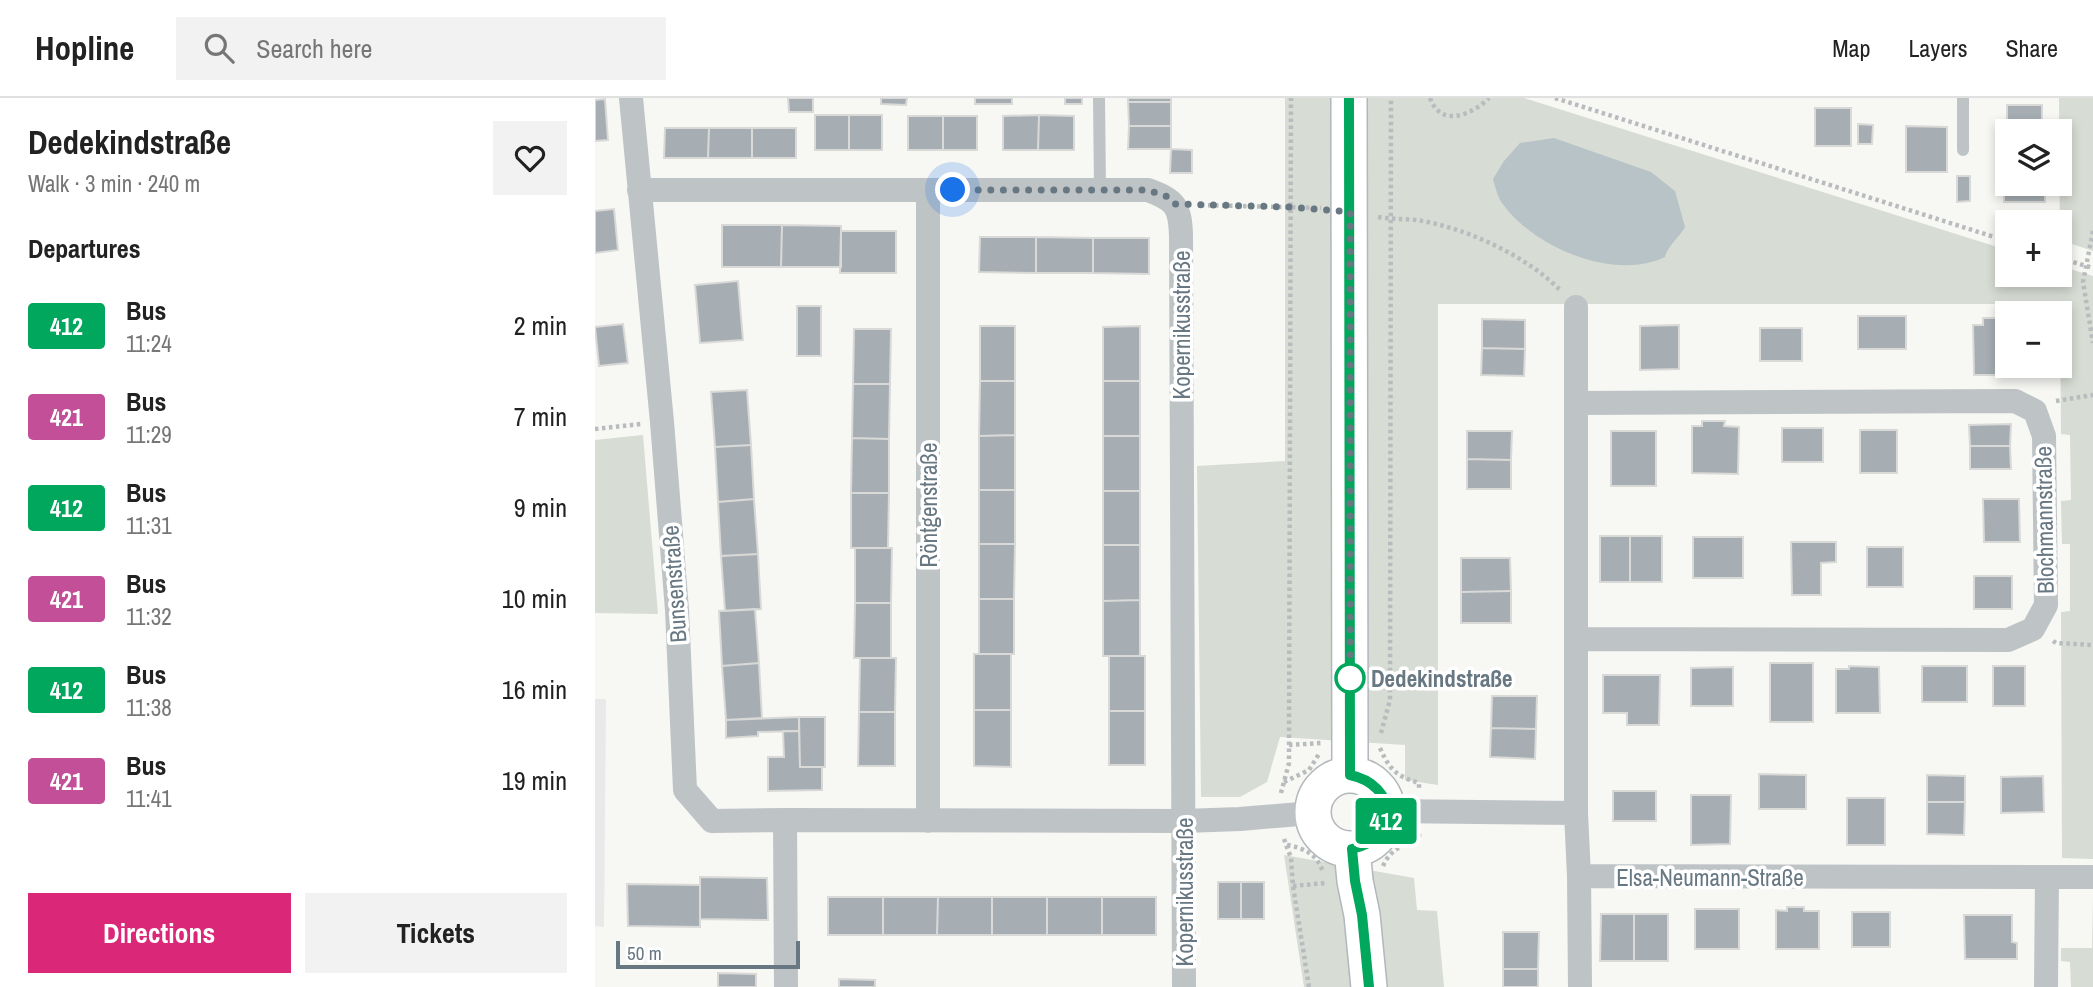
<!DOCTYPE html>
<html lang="en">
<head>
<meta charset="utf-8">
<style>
	body { margin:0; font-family:"Archivo Narrow",sans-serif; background:#f2f2f2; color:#222; height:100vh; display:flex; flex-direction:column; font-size:26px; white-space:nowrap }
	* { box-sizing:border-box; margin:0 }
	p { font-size:23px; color:#767676 }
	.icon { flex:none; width:38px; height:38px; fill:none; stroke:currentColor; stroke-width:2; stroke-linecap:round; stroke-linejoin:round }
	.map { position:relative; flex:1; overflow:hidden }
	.sheet { display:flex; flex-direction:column; background:#fff; width:595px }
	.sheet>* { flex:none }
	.badge { padding:0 14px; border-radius:5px; font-size:24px; line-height:46px }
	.controls { position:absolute; left:1400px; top:21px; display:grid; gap:14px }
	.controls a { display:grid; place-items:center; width:77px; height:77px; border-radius:0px; background:#fff; box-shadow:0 4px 10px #0003; font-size:35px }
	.scale { position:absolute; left:21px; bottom:18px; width:184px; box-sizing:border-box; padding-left:7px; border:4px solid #687883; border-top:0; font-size:19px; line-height:24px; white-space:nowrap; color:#687883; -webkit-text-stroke:5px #fff; paint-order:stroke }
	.you { position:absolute; width:35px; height:35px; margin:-18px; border:5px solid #fff; border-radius:50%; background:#1a73e8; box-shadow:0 0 0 10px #1a73e833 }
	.map>.badge { position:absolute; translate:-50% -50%; box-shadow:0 0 0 4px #fff }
	h2 { padding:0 28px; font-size:26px; line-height:63px }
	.round { display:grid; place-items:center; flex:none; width:74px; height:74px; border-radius:0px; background:#f2f2f2 }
	.headline { display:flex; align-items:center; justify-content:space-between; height:119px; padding:0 28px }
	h1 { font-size:33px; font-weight:700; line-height:52px }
	.button { display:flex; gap:14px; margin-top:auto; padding:14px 28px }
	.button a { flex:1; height:80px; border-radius:0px; background:#db2777; color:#fff; font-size:28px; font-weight:700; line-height:80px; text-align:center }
	.button a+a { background:#f2f2f2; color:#222 }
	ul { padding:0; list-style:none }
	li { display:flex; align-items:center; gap:21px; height:91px; padding:0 28px }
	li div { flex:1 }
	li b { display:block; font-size:26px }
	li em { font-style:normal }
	li .badge { min-width:77px; font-weight:700; text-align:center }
	header { display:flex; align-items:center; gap:42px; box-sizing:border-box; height:98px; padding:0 35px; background:#fff; border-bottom:2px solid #e0e0e0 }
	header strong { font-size:33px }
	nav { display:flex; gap:38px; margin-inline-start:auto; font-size:24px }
	.search { width:490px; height:63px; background:#f2f2f2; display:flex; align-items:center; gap:18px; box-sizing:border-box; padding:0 24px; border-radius:0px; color:#767676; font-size:26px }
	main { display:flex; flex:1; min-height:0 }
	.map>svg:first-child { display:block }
	.built { fill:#e8e9e8 }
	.green { fill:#d7dcd4 }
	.water { fill:#b8c3c7 }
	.building { fill:#a6aeb3; stroke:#d9d9d7; stroke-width:2 }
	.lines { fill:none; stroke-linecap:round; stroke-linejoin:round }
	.secondary-casing { stroke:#b1b7bb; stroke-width:38 }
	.path { stroke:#b9bcbe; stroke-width:4.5; stroke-dasharray:3.5 3.5; stroke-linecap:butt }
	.service { stroke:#bec3c6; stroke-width:12 }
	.minor { stroke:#bec3c6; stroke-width:24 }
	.secondary { stroke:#fff; stroke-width:35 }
	.line-casing { stroke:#fff; stroke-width:16 }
	.line { stroke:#00a75c; stroke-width:10 }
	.walk { stroke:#687883; stroke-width:7; stroke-dasharray:0 12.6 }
	.stop-dot { fill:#fff; stroke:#00a75c; stroke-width:3.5 }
	.labels { text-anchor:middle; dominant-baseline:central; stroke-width:7; stroke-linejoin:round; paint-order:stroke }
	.street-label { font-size:23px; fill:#687883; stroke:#fff }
	.stop-label { font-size:23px; font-weight:bold; fill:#687883; stroke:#fff; text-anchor:start }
</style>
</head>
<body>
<header>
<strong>Hopline</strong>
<div class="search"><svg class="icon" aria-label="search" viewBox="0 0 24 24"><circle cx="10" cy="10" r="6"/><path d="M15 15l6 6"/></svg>Search here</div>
<nav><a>Map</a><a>Layers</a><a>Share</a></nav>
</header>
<main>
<section class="sheet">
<div class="headline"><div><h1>Dedekindstraße</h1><p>Walk · 3 min · 240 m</p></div><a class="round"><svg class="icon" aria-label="heart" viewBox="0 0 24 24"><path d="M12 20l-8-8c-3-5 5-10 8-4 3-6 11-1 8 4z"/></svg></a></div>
<h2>Departures</h2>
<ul>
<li><span class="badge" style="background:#00a75c;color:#fff">412</span><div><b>Bus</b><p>11:24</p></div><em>2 min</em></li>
<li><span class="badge" style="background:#c24f97;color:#fff">421</span><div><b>Bus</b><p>11:29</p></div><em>7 min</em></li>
<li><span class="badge" style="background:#00a75c;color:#fff">412</span><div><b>Bus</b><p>11:31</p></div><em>9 min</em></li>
<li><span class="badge" style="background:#c24f97;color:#fff">421</span><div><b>Bus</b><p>11:32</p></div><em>10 min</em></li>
<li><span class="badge" style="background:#00a75c;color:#fff">412</span><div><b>Bus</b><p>11:38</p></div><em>16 min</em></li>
<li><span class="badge" style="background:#c24f97;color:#fff">421</span><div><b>Bus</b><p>11:41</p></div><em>19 min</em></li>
</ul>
<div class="button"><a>Directions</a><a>Tickets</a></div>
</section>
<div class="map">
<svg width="1498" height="889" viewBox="0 0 1498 889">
	<rect width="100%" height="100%" fill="#f7f7f4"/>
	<!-- built -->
	<path class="built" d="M 0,601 L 11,601 L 9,829 L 0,828 Z"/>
	<!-- green -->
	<path class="green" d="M 690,0 L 929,0 L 1412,152 L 1412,177 L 1465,177 L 1465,168 L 1498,178 L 1498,761 L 1467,760 L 1466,514 L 1475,513 L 1475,446 L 1467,446 L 1466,403 L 1476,402 L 1475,337 L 1466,336 L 1465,206 L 843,206 L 843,687 L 810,682 L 810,647 L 685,639 L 672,684 L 645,699 L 606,699 L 602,368 L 690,363 Z
		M 1464,0 L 1498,0 L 1498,153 L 1465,142 Z
		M 48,337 L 63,516 L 0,515 L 0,342 Z
		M 689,757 L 819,780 L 822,812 L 842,813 L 849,889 L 709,889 Z
		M 1498,799 L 1498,889 L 1476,889 L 1475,864 L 1466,863 L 1466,850 L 1497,850 Z"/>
	<!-- water -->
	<path class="water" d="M 959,40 L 1056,74 L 1080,93 L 1090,129 C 1084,140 1073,147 1070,159 C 1018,184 935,148 905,102 C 902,96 900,88 898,81 L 909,63 L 925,45 Z"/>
	<!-- building -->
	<path class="building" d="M 193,0 L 218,0 L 218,14 L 194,14 Z
		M 286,0 L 312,0 L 311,7 L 286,6 Z
		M 380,0 L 417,0 L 417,6 L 380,6 Z
		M 470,0 L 487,0 L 487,6 L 470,6 Z
		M 533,0 L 576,0 L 576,4 L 533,4 Z
		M 10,1 L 13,42 L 0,43 L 0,2 Z
		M 533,4 L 576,4 L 576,28 L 534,28 Z
		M 1412,7 L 1447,7 L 1447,33 L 1412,33 L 1412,44 Z
		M 1220,10 L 1256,10 L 1256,48 L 1220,48 Z
		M 220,17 L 254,17 L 254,52 L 220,52 Z
		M 254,17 L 287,17 L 287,52 L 254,52 Z
		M 444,17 L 443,52 L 408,52 L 408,18 Z
		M 444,17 L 479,18 L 479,52 L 443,52 Z
		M 313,18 L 348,18 L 348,52 L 313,52 Z
		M 348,18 L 382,18 L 382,52 L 348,52 Z
		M 1263,26 L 1278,27 L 1277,46 L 1263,46 Z
		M 534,28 L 576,28 L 576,51 L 533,51 Z
		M 1311,28 L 1352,29 L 1352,74 L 1311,74 Z
		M 70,30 L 114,30 L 113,60 L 69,60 Z
		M 114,30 L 157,30 L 157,60 L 113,60 Z
		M 157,30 L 201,30 L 201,60 L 157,60 Z
		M 576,51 L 597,52 L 597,75 L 575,75 Z
		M 1409,66 L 1412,66 L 1412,86 L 1450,86 L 1450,104 L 1409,104 Z
		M 1362,78 L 1375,78 L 1375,103 L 1362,104 Z
		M 19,111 L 23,152 L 0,155 L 0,113 Z
		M 127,127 L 187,127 L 186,169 L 127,169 Z
		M 187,127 L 246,128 L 246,169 L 186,169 Z
		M 246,133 L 301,133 L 301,175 L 245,175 Z
		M 385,139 L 441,139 L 441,175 L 384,174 Z
		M 441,139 L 498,140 L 498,175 L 441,175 Z
		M 498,140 L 554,140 L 554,176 L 498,175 Z
		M 143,183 L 148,242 L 105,245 L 100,187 Z
		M 202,208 L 226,208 L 226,258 L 202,258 Z
		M 1263,218 L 1311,218 L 1311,251 L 1263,251 Z
		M 1388,220 L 1412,220 L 1412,268 L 1415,268 L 1415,277 L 1379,277 L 1378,227 L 1388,227 Z
		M 887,221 L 930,222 L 930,251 L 887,250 Z
		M 28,226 L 33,265 L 4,268 L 0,229 Z
		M 1084,227 L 1084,271 L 1045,272 L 1045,228 Z
		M 385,228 L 420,228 L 420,283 L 385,283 Z
		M 545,228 L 545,283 L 508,283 L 508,229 Z
		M 1165,230 L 1207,230 L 1207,263 L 1165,263 Z
		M 259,231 L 296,231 L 295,286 L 258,286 Z
		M 887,250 L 930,251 L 929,278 L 886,277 Z
		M 385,283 L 420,283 L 420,337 L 384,338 Z
		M 508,283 L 545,283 L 545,338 L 508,338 Z
		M 258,286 L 295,286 L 294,341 L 257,340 Z
		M 152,292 L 156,347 L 120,349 L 116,294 Z
		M 1107,323 L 1130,323 L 1129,328 L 1144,329 L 1143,376 L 1097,375 L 1097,328 L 1107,328 Z
		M 1416,326 L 1415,348 L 1375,348 L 1374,327 Z
		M 1187,330 L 1228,330 L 1228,364 L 1187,364 Z
		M 1265,332 L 1302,332 L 1302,375 L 1265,375 Z
		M 872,333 L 917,333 L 916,362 L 872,361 Z
		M 1016,333 L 1061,333 L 1061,388 L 1016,388 Z
		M 420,337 L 420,392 L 384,392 L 384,338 Z
		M 508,338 L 545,338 L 545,393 L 508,393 Z
		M 257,340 L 294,341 L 294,395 L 256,395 Z
		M 156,347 L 159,401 L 123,404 L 120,349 Z
		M 1375,348 L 1415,348 L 1416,371 L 1375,371 Z
		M 872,361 L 916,362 L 916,391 L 872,391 Z
		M 384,392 L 420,392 L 420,446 L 384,446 Z
		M 508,393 L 545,393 L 545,447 L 508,447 Z
		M 256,395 L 294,395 L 293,450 L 256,450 Z
		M 159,401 L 163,456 L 126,458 L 123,404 Z
		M 1388,401 L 1424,401 L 1425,444 L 1389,444 Z
		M 1005,438 L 1035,438 L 1035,484 L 1005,484 Z
		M 1035,438 L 1067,438 L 1067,484 L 1035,484 Z
		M 1098,439 L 1148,439 L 1148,480 L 1098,480 Z
		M 1196,444 L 1241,444 L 1241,464 L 1226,465 L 1226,497 L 1197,497 Z
		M 384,446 L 420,446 L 419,501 L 384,501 Z
		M 508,447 L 545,447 L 545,502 L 508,503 Z
		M 1272,449 L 1308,449 L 1308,489 L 1272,489 Z
		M 260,450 L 297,450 L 296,505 L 260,505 Z
		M 163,456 L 166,511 L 130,513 L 126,458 Z
		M 866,460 L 915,460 L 916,493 L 866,494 Z
		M 1379,478 L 1417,478 L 1417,511 L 1379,511 Z
		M 916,493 L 916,525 L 866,525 L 866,494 Z
		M 384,501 L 419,501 L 419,556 L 384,556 Z
		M 545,502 L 545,558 L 508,558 L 508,503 Z
		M 260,505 L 296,505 L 296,560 L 259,560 Z
		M 160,511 L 164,565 L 127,568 L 124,513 Z
		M 379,556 L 416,556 L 416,612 L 379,612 Z
		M 514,558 L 550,558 L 550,613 L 514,613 Z
		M 265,560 L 301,560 L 300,614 L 264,614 Z
		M 164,565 L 167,620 L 131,622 L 127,568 Z
		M 1175,565 L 1218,565 L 1218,624 L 1175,624 Z
		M 1254,568 L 1284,569 L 1285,615 L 1241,615 L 1241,571 L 1254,571 Z
		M 1327,568 L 1372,568 L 1372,604 L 1327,604 Z
		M 1398,568 L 1430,568 L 1430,608 L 1398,608 Z
		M 1138,569 L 1138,608 L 1096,608 L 1096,570 Z
		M 1008,577 L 1065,577 L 1064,627 L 1032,627 L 1032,615 L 1008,615 Z
		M 897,598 L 942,598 L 941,631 L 896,630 Z
		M 379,612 L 416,612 L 416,669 L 379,668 Z
		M 514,613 L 550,613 L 550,667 L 514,667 Z
		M 264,614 L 300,614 L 300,668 L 263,668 Z
		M 204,619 L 230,619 L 230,669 L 205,669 Z
		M 204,619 L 204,633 L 163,634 L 163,638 L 131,640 L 131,622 Z
		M 896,630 L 941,631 L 940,661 L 895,659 Z
		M 188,633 L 204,633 L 205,669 L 227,669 L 227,692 L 173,693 L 173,659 L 189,659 Z
		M 1164,676 L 1211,677 L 1211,711 L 1164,711 Z
		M 1332,677 L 1370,678 L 1370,704 L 1332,704 Z
		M 1448,678 L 1449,714 L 1406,715 L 1406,679 Z
		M 1018,693 L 1061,693 L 1061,723 L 1018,723 Z
		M 1096,697 L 1136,697 L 1135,746 L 1096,747 Z
		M 1252,700 L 1290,700 L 1290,747 L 1252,747 Z
		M 1332,704 L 1370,704 L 1369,737 L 1332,736 Z
		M 105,779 L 172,780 L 173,822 L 105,821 Z
		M 623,784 L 646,784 L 646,821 L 623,821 Z
		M 646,784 L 669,784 L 669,821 L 646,821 Z
		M 32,786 L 105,787 L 105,829 L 33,828 Z
		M 233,799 L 288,799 L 288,837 L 233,837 Z
		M 288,799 L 343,799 L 342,837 L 288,837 Z
		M 343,799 L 397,799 L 397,837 L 342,837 Z
		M 397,799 L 452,799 L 452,837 L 397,837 Z
		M 452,799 L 507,799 L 507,837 L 452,837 Z
		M 507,799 L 561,799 L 561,837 L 507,837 Z
		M 1192,809 L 1209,809 L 1209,813 L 1224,813 L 1224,851 L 1181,851 L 1181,812 L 1192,813 Z
		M 1100,811 L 1144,811 L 1144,851 L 1100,851 Z
		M 1257,814 L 1295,814 L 1295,849 L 1257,849 Z
		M 1006,816 L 1039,816 L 1039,863 L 1005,863 Z
		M 1039,816 L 1073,816 L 1073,863 L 1039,863 Z
		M 1369,817 L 1417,817 L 1417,844 L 1422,845 L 1422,861 L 1370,861 Z
		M 908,834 L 944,834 L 943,871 L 908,871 Z
		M 908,871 L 943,871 L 943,889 L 908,889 Z
		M 123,875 L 161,876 L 161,889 L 123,889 Z
		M 244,881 L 280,882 L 280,889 L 244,889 Z"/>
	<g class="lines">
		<!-- secondary casing -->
		<g class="secondary-casing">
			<path id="secondary" d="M 754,0 L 755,677
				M718 714a37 37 0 1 1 74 0a37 37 0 1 1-74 0Z
				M 757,751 L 760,783 L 767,817 L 774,889"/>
		</g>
		<!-- path -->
		<path class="path" d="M 835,0 C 846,31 878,16 894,0
			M 960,0 L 1412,143
			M 606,107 L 726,110
			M 783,119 C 796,121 808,121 821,122 C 870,129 932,158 966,193
			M 1498,133 L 1488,184 L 1498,245
			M 1465,160 L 1498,170
			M 1461,303 L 1498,297
			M 0,331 L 46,326
			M 1458,543 L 1461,545 L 1498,547
			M 786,635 L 795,602 L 796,0
			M 694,647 L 726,645
			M 785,650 C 795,672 801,678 824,685 L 824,690
			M 689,684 L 714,672 L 724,656
			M 686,695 L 694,665 L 694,647 L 696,0
			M 689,741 L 696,760 L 698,788 L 714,889
			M 692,747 C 709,750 722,756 728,774
			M 788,768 C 795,752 807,747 824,742 L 824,734
			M 698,788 L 731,785"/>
		<!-- service -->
		<path class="service" d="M 504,0 L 505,91
			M 1368,52 L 1368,0"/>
		<!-- minor -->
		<path class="minor" d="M 36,0 L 67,324 L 82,512 L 90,692 L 117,723 L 190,722 L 191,889
			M 44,92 L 553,92 C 580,102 585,108 586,137 L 589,889
			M 981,541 L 1413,542 L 1438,531 L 1451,507 L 1449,338 L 1440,313 L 1420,303 L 981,305
			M 792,713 L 981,715 L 984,778 L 1498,779
			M 981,715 L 981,209
			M 190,722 L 589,723 L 645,721 L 717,715
			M 333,723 L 333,92
			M 984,778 L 985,889
			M 1451,889 L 1452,779"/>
		<!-- secondary -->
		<use href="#secondary" class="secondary"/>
	</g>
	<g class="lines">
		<!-- line casing -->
		<g class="line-casing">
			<path id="line" d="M 754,0 L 755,677 C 803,687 805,740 757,751 L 760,783 L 767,817 L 774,889"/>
		</g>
		<!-- line -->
		<use href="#line" class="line"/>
		<!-- walk -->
		<path class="walk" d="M 358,92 L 552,92 L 571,98 L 579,106 L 695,109 L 755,114 L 755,580"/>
	</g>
	<!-- markers -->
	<circle class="stop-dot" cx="755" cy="580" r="14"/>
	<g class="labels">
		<!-- street labels -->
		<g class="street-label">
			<text transform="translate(586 227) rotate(-90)">Kopernikusstraße</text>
			<text transform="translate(333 407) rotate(-90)">Röntgenstraße</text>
			<text transform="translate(1449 422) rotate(-91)">Blochmannstraße</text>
			<text transform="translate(79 486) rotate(-94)">Bunsenstraße</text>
			<text x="1115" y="779">Elsa-Neumann-Straße</text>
			<text transform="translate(589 794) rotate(-90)">Kopernikusstraße</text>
		</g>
		<!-- stop labels -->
		<g class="stop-label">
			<text x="776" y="580">Dedekindstraße</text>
		</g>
	</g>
</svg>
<div class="controls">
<a><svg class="icon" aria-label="layers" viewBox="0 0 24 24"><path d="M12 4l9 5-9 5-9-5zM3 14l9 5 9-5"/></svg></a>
<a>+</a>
<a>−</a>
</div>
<div class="scale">50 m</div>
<div class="you" style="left:358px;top:92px"></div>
<b class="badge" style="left:791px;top:723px;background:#00a75c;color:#fff">412</b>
</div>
</main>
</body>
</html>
